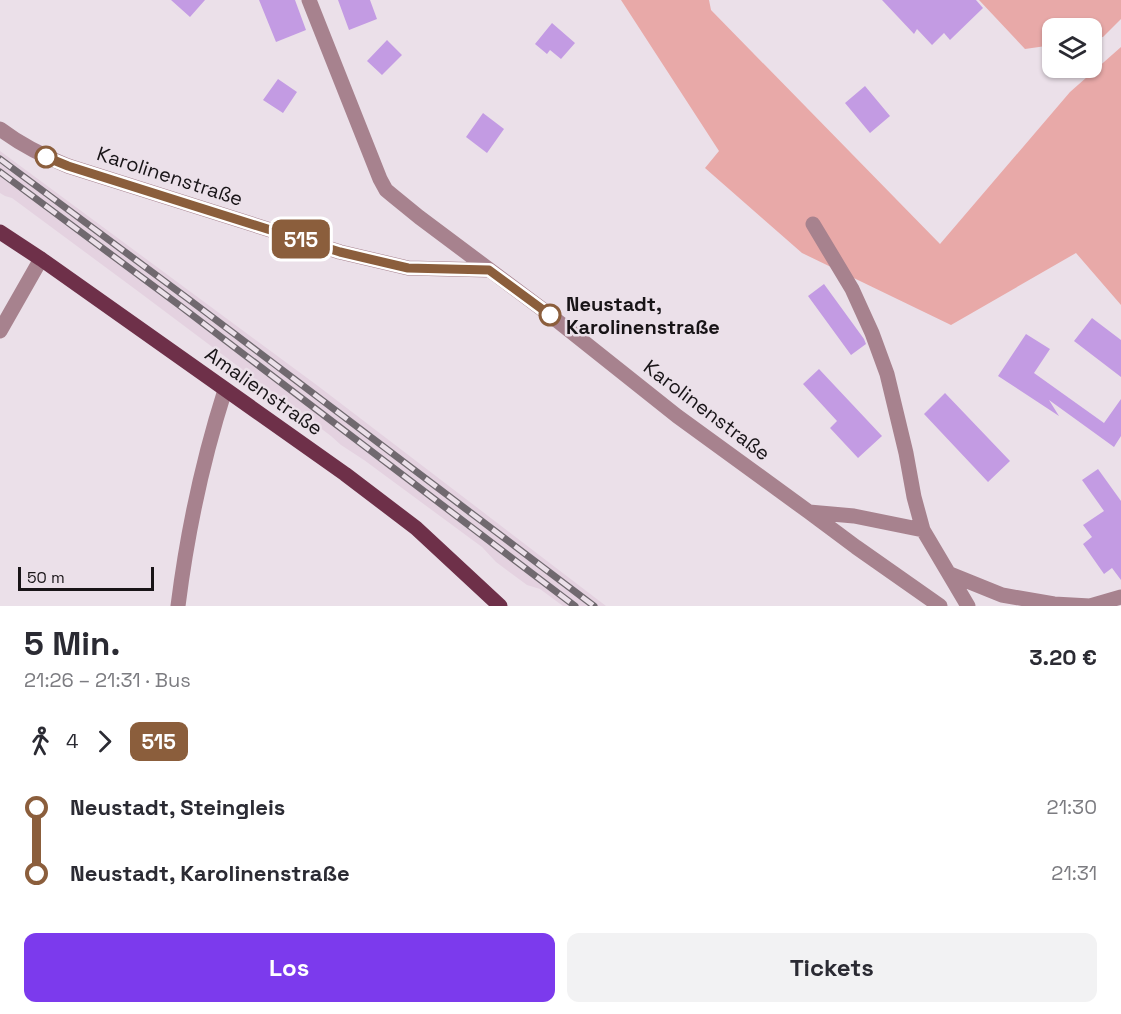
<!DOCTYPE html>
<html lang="de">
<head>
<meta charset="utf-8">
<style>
	body { margin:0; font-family:"Space Grotesk",sans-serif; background:#f2f2f3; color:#2b2b33; height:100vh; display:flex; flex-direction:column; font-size:22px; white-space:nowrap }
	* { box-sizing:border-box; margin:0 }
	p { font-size:20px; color:#7c7c81 }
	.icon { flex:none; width:33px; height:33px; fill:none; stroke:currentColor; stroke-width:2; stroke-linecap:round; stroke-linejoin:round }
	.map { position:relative; height:606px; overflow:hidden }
	.sheet { display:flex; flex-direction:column; background:#fff; flex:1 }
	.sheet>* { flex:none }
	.badge { padding:0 12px; border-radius:9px; font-size:21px; line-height:39px }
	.fabs { position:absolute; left:1042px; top:18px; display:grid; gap:12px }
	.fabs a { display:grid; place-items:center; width:60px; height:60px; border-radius:12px; background:#fff; box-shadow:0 2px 4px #0004; font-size:30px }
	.scale { position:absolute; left:18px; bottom:15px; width:136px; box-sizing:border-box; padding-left:6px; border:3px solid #181417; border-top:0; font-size:16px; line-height:21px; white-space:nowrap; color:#181417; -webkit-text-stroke:4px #ebe0e9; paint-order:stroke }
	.map>.badge { position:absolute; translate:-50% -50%; box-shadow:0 0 0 3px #fff }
	.legs { display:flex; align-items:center; gap:9px; height:66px; padding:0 24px; font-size:20px }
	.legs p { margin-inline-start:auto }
	.overview { display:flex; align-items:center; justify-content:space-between; height:102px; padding:0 24px }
	h1 { font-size:33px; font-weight:700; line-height:45px }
	.action { display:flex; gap:12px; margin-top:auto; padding:12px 24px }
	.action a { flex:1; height:69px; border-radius:12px; background:#7c3aed; color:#fff; font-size:24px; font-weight:700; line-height:69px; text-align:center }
	.action a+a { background:#f2f2f3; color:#2b2b33 }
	ul { padding:0 24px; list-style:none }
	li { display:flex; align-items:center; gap:21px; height:66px; font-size:22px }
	li i { display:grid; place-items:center; width:9px; height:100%; margin:0 8px; background:currentColor }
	li i::after { content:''; width:15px; height:15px; margin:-8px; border:4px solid; border-radius:50%; background:#fff }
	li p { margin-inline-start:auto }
	li:first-child i { background:linear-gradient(#0000 50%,currentColor 0) }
	li:last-child i { background:linear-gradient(currentColor 50%,#0000 0) }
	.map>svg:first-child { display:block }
	.built { fill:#e4d2e0 }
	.green { fill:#e8a9a8 }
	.building { fill:#c39be3 }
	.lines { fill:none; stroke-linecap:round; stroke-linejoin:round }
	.minor { stroke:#a7828e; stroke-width:15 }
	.major { stroke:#6e3049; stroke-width:15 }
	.rail-casing { stroke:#70696f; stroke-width:7 }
	.rail { stroke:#ebe0e9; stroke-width:4.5; stroke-dasharray:14; stroke-linecap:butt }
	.line-1-casing { stroke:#fff; stroke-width:14 }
	.line-1 { stroke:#8b5e3c; stroke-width:9 }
	.stop-1-dot { fill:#fff; stroke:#8b5e3c; stroke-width:3 }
	.labels { text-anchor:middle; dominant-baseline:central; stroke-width:5; stroke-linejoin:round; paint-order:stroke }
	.street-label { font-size:20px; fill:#181417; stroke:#ebe0e9 }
	.stop-label { font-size:20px; font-weight:bold; fill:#181417; stroke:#ebe0e9; text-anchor:start }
</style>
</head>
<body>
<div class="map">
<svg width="1121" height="606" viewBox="0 0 1121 606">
	<rect width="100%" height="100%" fill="#ebe0e9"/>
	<!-- built -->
	<path class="built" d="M 0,151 L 318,386 L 606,606 L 563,606 L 540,589 L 527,585 L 496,562 L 482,547 L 364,460 L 341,445 L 331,436 L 139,292 L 12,198 L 5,196 L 0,193 Z"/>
	<!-- green -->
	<path class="green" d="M 621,0 L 709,0 L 711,10 L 940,244 L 1070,92 L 1121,47 L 1121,305 L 1076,253 L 951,325 L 802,253 L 705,168 L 719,151 Z
		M 979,0 L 1121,0 L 1121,19 L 1103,37 L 1092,38 L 1092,28 L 1053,28 L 1053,45 L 1025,49 Z"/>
	<!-- building -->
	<path class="building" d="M 171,0 L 205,0 L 190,17 Z
		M 259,0 L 295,0 L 306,30 L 276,42 Z
		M 338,0 L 370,0 L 377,19 L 349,30 Z
		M 882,0 L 976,0 L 983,8 L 950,40 L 944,33 L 932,45 L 917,29 L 914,34 Z
		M 552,23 L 575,43 L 561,59 L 550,50 L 547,54 L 535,44 Z
		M 387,40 L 402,55 L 382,75 L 367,61 Z
		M 278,79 L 297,92 L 283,113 L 263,100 Z
		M 865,86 L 890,116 L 870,133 L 845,103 Z
		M 483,113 L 504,129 L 487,153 L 466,137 Z
		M 824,284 L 864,339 L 866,344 L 851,355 L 808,296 Z
		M 1092,318 L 1121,340 L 1121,377 L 1074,341 Z
		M 1026,334 L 1050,349 L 1034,373 L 1104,423 L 1121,399 L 1121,436 L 1114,447 L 1049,400 L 1059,416 L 998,376 Z
		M 819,369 L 882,436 L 858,458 L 830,428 L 837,421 L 803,384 Z
		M 945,393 L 1010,461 L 988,482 L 924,414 Z
		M 1098,469 L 1121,501 L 1121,580 L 1112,568 L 1104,574 L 1083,544 L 1092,537 L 1083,525 L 1104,511 L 1082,480 Z"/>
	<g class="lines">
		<!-- minor -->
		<path class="minor" d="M 309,0 L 380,179 L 386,190 L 392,195 L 419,217 L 550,315 L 677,416 L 809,512 L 856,547 L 940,606
			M 0,129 C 21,145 43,156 68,166 L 340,252 L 408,268 L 489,270
			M 813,224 L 852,289 L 872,333 L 887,374 L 906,453 L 914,497 L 923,530 L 968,606
			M 0,331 L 41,259
			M 809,512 L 854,516 L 923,530
			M 950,574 L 1002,595 L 1054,604 L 1090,606 L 1121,597
			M 178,606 C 187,534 203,459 225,390"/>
		<!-- major -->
		<path class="major" d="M 0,232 L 41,259 L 345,474 L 416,528 L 500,606"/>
		<!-- rail casing -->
		<g class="rail-casing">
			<path id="rail" d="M 0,159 L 187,298 L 594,606
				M 0,172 L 179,305 L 575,606"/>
		</g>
		<!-- rail -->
		<use href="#rail" class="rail"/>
	</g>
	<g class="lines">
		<!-- line-1 casing -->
		<g class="line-1-casing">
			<path id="line-1" d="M 46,157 L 68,166 L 340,252 L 408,268 L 489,270 L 550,315"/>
		</g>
		<!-- line-1 -->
		<use href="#line-1" class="line-1"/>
	</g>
	<!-- markers -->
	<g class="stop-1-dot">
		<circle cx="46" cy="157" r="10"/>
		<circle cx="550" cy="315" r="10"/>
	</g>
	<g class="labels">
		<!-- street labels -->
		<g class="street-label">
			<text transform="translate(170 176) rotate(18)">Karolinenstraße</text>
			<text transform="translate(264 391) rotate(35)">Amalienstraße</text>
			<text transform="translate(707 410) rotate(37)">Karolinenstraße</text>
		</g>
		<!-- stop labels -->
		<g class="stop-label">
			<text x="566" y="304">Neustadt,<tspan x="566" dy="23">Karolinenstraße</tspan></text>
		</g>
	</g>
</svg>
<div class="fabs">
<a><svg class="icon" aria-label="layers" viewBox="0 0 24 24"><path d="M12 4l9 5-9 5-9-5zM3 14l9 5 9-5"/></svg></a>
</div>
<div class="scale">50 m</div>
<b class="badge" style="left:301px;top:239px;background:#8b5e3c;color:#fff">515</b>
</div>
<section class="sheet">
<div class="overview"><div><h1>5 Min.</h1><p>21:26 – 21:31 · Bus</p></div><b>3.20 €</b></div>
<div class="legs"><svg class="icon" aria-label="walk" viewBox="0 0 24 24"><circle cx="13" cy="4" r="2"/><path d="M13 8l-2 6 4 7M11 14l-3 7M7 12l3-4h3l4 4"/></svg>4<svg class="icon" aria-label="forward" viewBox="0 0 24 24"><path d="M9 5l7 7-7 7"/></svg><b class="badge" style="background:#8b5e3c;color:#fff">515</b></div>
<ul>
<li><i style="color:#8b5e3c"></i><b>Neustadt, Steingleis</b><p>21:30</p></li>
<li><i style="color:#8b5e3c"></i><b>Neustadt, Karolinenstraße</b><p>21:31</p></li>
</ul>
<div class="action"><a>Los</a><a>Tickets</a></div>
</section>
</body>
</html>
